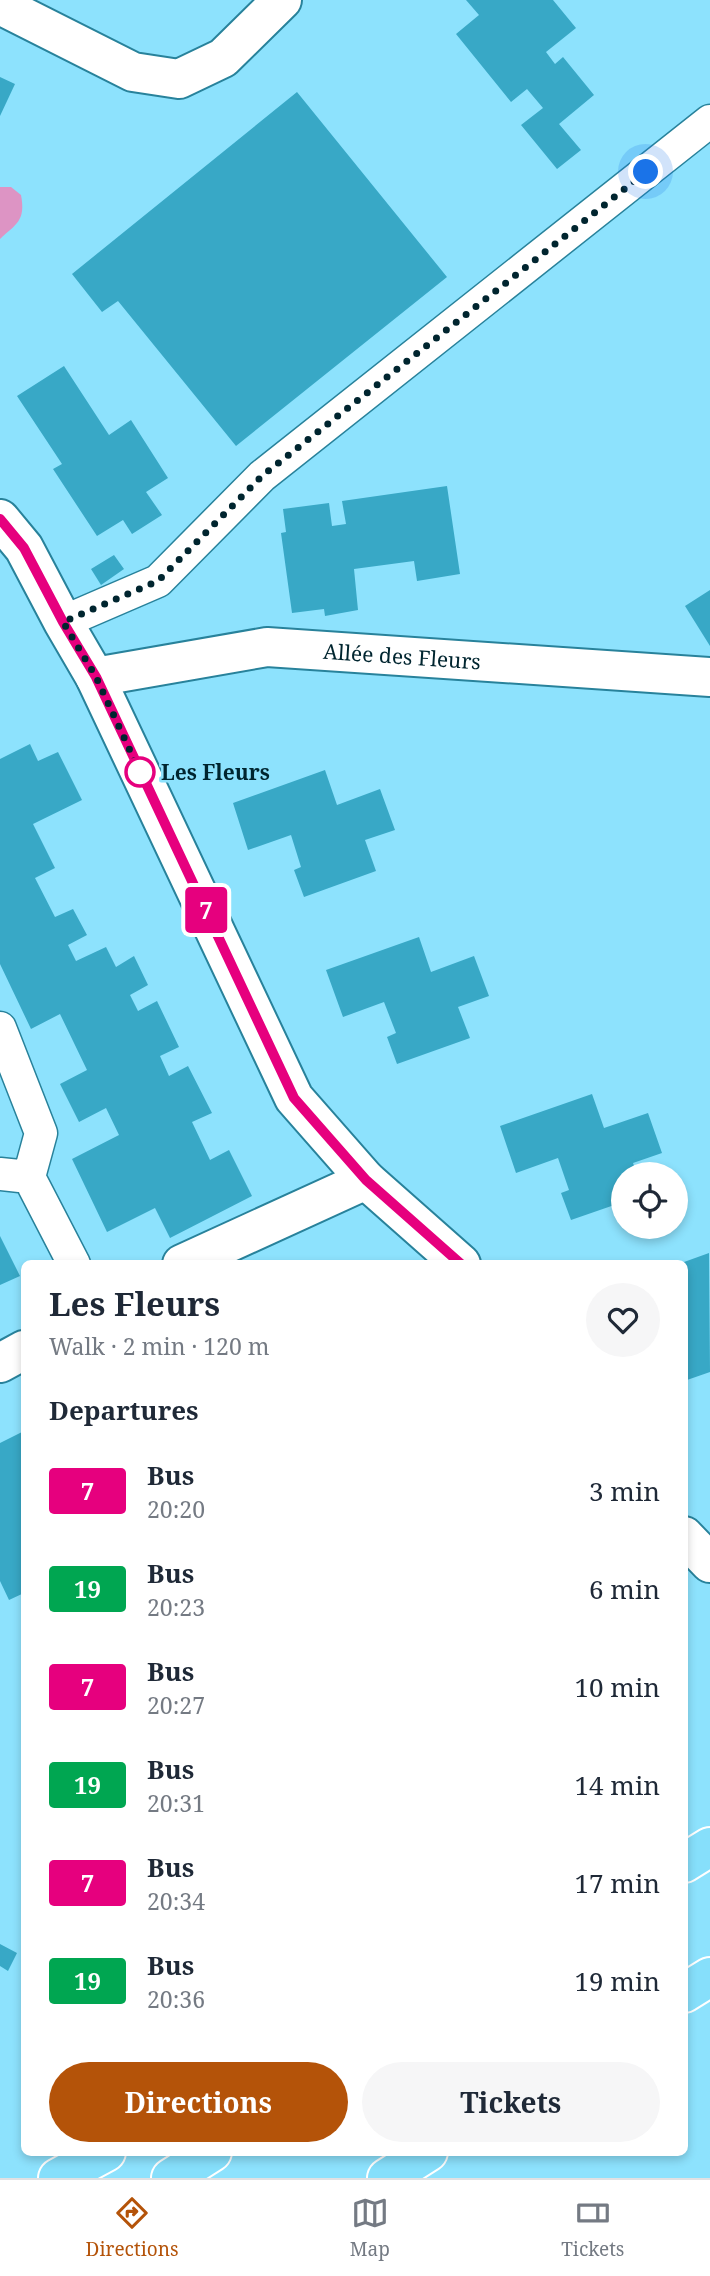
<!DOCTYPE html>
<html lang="en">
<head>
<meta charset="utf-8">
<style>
	body { margin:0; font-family:"Noto Serif",serif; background:#f6f6f7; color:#1f2937; height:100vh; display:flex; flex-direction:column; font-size:26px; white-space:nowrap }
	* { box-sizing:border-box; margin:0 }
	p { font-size:23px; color:#747a83 }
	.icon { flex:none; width:38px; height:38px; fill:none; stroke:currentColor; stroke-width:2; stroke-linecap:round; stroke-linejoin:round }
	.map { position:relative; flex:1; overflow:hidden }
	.sheet { position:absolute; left:21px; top:1260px; width:667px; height:896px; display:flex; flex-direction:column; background:#fff; border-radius:10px; box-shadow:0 4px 10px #0003 }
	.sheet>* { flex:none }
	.badge { padding:0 14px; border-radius:5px; font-size:24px; line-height:46px }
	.buttons { position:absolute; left:611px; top:1162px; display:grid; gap:14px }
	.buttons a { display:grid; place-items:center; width:77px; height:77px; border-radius:50%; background:#fff; box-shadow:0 4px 10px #0003; font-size:35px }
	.you { position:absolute; width:35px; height:35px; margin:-18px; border:5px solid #fff; border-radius:50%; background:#1a73e8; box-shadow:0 0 0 10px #1a73e833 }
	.map>.badge { position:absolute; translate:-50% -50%; box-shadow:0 0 0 4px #fff }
	h2 { padding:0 28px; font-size:26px; line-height:63px }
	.round { display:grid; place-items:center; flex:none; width:74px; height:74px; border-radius:37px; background:#f6f6f7 }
	.head { display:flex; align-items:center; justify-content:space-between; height:119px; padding:0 28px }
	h1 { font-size:33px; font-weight:700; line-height:52px }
	.primary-button { display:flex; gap:14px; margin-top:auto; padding:14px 28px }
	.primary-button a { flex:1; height:80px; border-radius:42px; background:#b45309; color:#fff; font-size:28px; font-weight:700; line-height:80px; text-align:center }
	.primary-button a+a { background:#f6f6f7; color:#1f2937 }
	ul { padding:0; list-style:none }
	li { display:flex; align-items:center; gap:21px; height:98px; padding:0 28px }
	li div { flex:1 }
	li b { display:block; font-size:26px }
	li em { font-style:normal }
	li .badge { min-width:77px; font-weight:700; text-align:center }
	.dock { display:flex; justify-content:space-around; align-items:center; height:98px; border-top:2px solid #e0e1e3; background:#fff; font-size:19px; color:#747a83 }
	.dock a { display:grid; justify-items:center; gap:4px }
	.dock .active { color:#b45309 }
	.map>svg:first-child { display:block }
	.water { fill:#dd94c4 }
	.building { fill:#38a8c6 }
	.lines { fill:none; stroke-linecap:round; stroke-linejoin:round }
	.lane-casing { stroke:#28829b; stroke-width:35 }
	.street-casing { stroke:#28829b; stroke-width:42 }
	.highway-casing { stroke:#fff; stroke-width:42 }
	.lane { stroke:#fff; stroke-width:32 }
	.street { stroke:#fff; stroke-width:38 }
	.highway { stroke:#86dffb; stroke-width:38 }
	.line-casing { stroke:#fff; stroke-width:16 }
	.line { stroke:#e6007e; stroke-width:10 }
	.walk { stroke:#00252f; stroke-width:7; stroke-dasharray:0 12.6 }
	.stop-dot { fill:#fff; stroke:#e6007e; stroke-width:3.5 }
	.labels { text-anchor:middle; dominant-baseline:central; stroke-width:5; stroke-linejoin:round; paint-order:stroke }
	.street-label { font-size:21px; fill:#00252f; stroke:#8de2fd }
	.stop-label { font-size:21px; font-weight:bold; fill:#00252f; stroke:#8de2fd; text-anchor:start }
</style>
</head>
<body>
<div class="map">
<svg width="710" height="2178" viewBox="0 0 710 2178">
	<rect width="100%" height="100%" fill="#8de2fd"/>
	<!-- water -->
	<path class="water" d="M 0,187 L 11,187 L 21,195 C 26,221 16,224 0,239 Z"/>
	<!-- building -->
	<path class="building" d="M 466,0 L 553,0 L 576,28 L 546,52 L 555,64 L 563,57 L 594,95 L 559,124 L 581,150 L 557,169 L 521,125 L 543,108 L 527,89 L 511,102 L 456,34 L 479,15 Z
		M 0,77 L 15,84 L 0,116 Z
		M 297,92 L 447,277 L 236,446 L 118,301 L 102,312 L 72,274 Z
		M 64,366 L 109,435 L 131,420 L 168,478 L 146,492 L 162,515 L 132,534 L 123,520 L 97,536 L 53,469 L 62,464 L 17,396 Z
		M 447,486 L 460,574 L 417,581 L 414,561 L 354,569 L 358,610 L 325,616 L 324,609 L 292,613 L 281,533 L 286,532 L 283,509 L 329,503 L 332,526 L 346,524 L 342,501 Z
		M 114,555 L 124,569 L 101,585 L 91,569 Z
		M 710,590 L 710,646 L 685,606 Z
		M 30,744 L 38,761 L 58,752 L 82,800 L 33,824 L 55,868 L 35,878 L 55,917 L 73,909 L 87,935 L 68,945 L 76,961 L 106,947 L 116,967 L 134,956 L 148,985 L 130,995 L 138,1011 L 157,1001 L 179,1047 L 160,1056 L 169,1076 L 188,1066 L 212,1113 L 192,1122 L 210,1160 L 229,1150 L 252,1196 L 170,1238 L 155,1208 L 107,1232 L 72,1159 L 119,1135 L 106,1108 L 79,1122 L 60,1084 L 87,1070 L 60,1014 L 31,1029 L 0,964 L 0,759 Z
		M 325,770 L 337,805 L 380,789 L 395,830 L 365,840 L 376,871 L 304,897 L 294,870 L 301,867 L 291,835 L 248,850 L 233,803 Z
		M 419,937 L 431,972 L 474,956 L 489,996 L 458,1007 L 470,1038 L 397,1064 L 387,1037 L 396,1033 L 384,1002 L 343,1017 L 326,970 Z
		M 592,1094 L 604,1128 L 648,1113 L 662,1153 L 633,1163 L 637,1174 L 623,1174 L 623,1202 L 571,1220 L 561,1193 L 569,1190 L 558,1158 L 516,1173 L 500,1126 Z
		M 0,1236 L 20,1276 L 0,1285 Z
		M 709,1253 L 710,1372 L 687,1380 L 684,1372 L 684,1262 Z
		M 24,1431 L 24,1593 L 9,1600 L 0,1581 L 0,1443 Z
		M 0,1944 L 17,1953 L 8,1971 L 0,1966 Z"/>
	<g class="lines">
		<!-- lane casing -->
		<g class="lane-casing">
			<path id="lane" d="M 63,622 L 158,581 L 262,476 L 710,121
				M 0,1028 L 41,1133 L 29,1177
				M 0,1174 L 29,1177 L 74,1264"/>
		</g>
		<!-- street casing -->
		<g class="street-casing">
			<g id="street">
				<path d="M 0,5 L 133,72 L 179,79 L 223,58 L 282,0"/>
				<path d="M 0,519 L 24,548 L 63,622 L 95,677 L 294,1098 L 366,1180 L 461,1264"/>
				<path id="s1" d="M 95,677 L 267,647 L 710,677"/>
				<path d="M 182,1264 L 366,1180"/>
				<path d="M 0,1363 L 24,1350"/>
				<path d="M 684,1536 L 710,1563"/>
			</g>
		</g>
		<!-- highway casing -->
		<g class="highway-casing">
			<path id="highway" d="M 684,1863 L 710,1847
				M 684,1993 L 710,1977
				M 58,2178 L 106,2152
				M 171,2178 L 212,2152
				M 387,2178 L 428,2152"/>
		</g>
		<!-- lane -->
		<use href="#lane" class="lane"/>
		<!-- street -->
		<use href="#street" class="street"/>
		<!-- highway -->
		<use href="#highway" class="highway"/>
	</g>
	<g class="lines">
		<!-- line casing -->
		<g class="line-casing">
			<path id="line" d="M 0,519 L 24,548 L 63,622 L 96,677 L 294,1098 L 366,1180 L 461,1264"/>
		</g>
		<!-- line -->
		<use href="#line" class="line"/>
		<!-- walk -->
		<path class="walk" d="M 140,772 L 96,677 L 63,622 L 158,581 L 262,476 L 646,172"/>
	</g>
	<!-- markers -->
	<circle class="stop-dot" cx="140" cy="772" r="14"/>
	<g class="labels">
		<!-- street labels -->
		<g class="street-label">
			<text stroke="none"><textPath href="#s1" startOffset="310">Allée des Fleurs</textPath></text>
		</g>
		<!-- stop labels -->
		<g class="stop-label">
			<text x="161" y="772">Les Fleurs</text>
		</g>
	</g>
</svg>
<div class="buttons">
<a><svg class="icon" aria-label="locate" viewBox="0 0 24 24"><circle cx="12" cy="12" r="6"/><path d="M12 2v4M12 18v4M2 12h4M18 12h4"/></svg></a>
</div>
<div class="you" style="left:646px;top:172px"></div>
<b class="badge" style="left:206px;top:910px;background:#e6007e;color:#fff">7</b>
<section class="sheet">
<div class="head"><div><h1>Les Fleurs</h1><p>Walk · 2 min · 120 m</p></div><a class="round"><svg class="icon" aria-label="heart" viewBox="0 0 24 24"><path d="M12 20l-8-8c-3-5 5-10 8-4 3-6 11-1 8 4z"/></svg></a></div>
<h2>Departures</h2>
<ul>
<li><span class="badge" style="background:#e6007e;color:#fff">7</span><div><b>Bus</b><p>20:20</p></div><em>3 min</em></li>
<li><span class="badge" style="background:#00a651;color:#fff">19</span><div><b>Bus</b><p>20:23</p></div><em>6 min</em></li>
<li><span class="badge" style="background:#e6007e;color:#fff">7</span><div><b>Bus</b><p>20:27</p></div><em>10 min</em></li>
<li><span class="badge" style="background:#00a651;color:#fff">19</span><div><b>Bus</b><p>20:31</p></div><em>14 min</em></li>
<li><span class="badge" style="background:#e6007e;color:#fff">7</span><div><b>Bus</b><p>20:34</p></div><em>17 min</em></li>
<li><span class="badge" style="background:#00a651;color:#fff">19</span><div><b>Bus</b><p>20:36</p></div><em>19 min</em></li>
</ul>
<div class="primary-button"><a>Directions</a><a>Tickets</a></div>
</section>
</div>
<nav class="dock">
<a class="active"><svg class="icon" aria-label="directions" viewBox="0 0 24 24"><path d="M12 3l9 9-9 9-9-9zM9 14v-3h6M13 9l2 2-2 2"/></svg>Directions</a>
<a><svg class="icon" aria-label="map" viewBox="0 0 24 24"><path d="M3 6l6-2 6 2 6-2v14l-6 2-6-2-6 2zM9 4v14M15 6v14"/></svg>Map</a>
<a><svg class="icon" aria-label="tickets" viewBox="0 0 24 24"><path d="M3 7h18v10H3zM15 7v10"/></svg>Tickets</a>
</nav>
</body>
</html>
